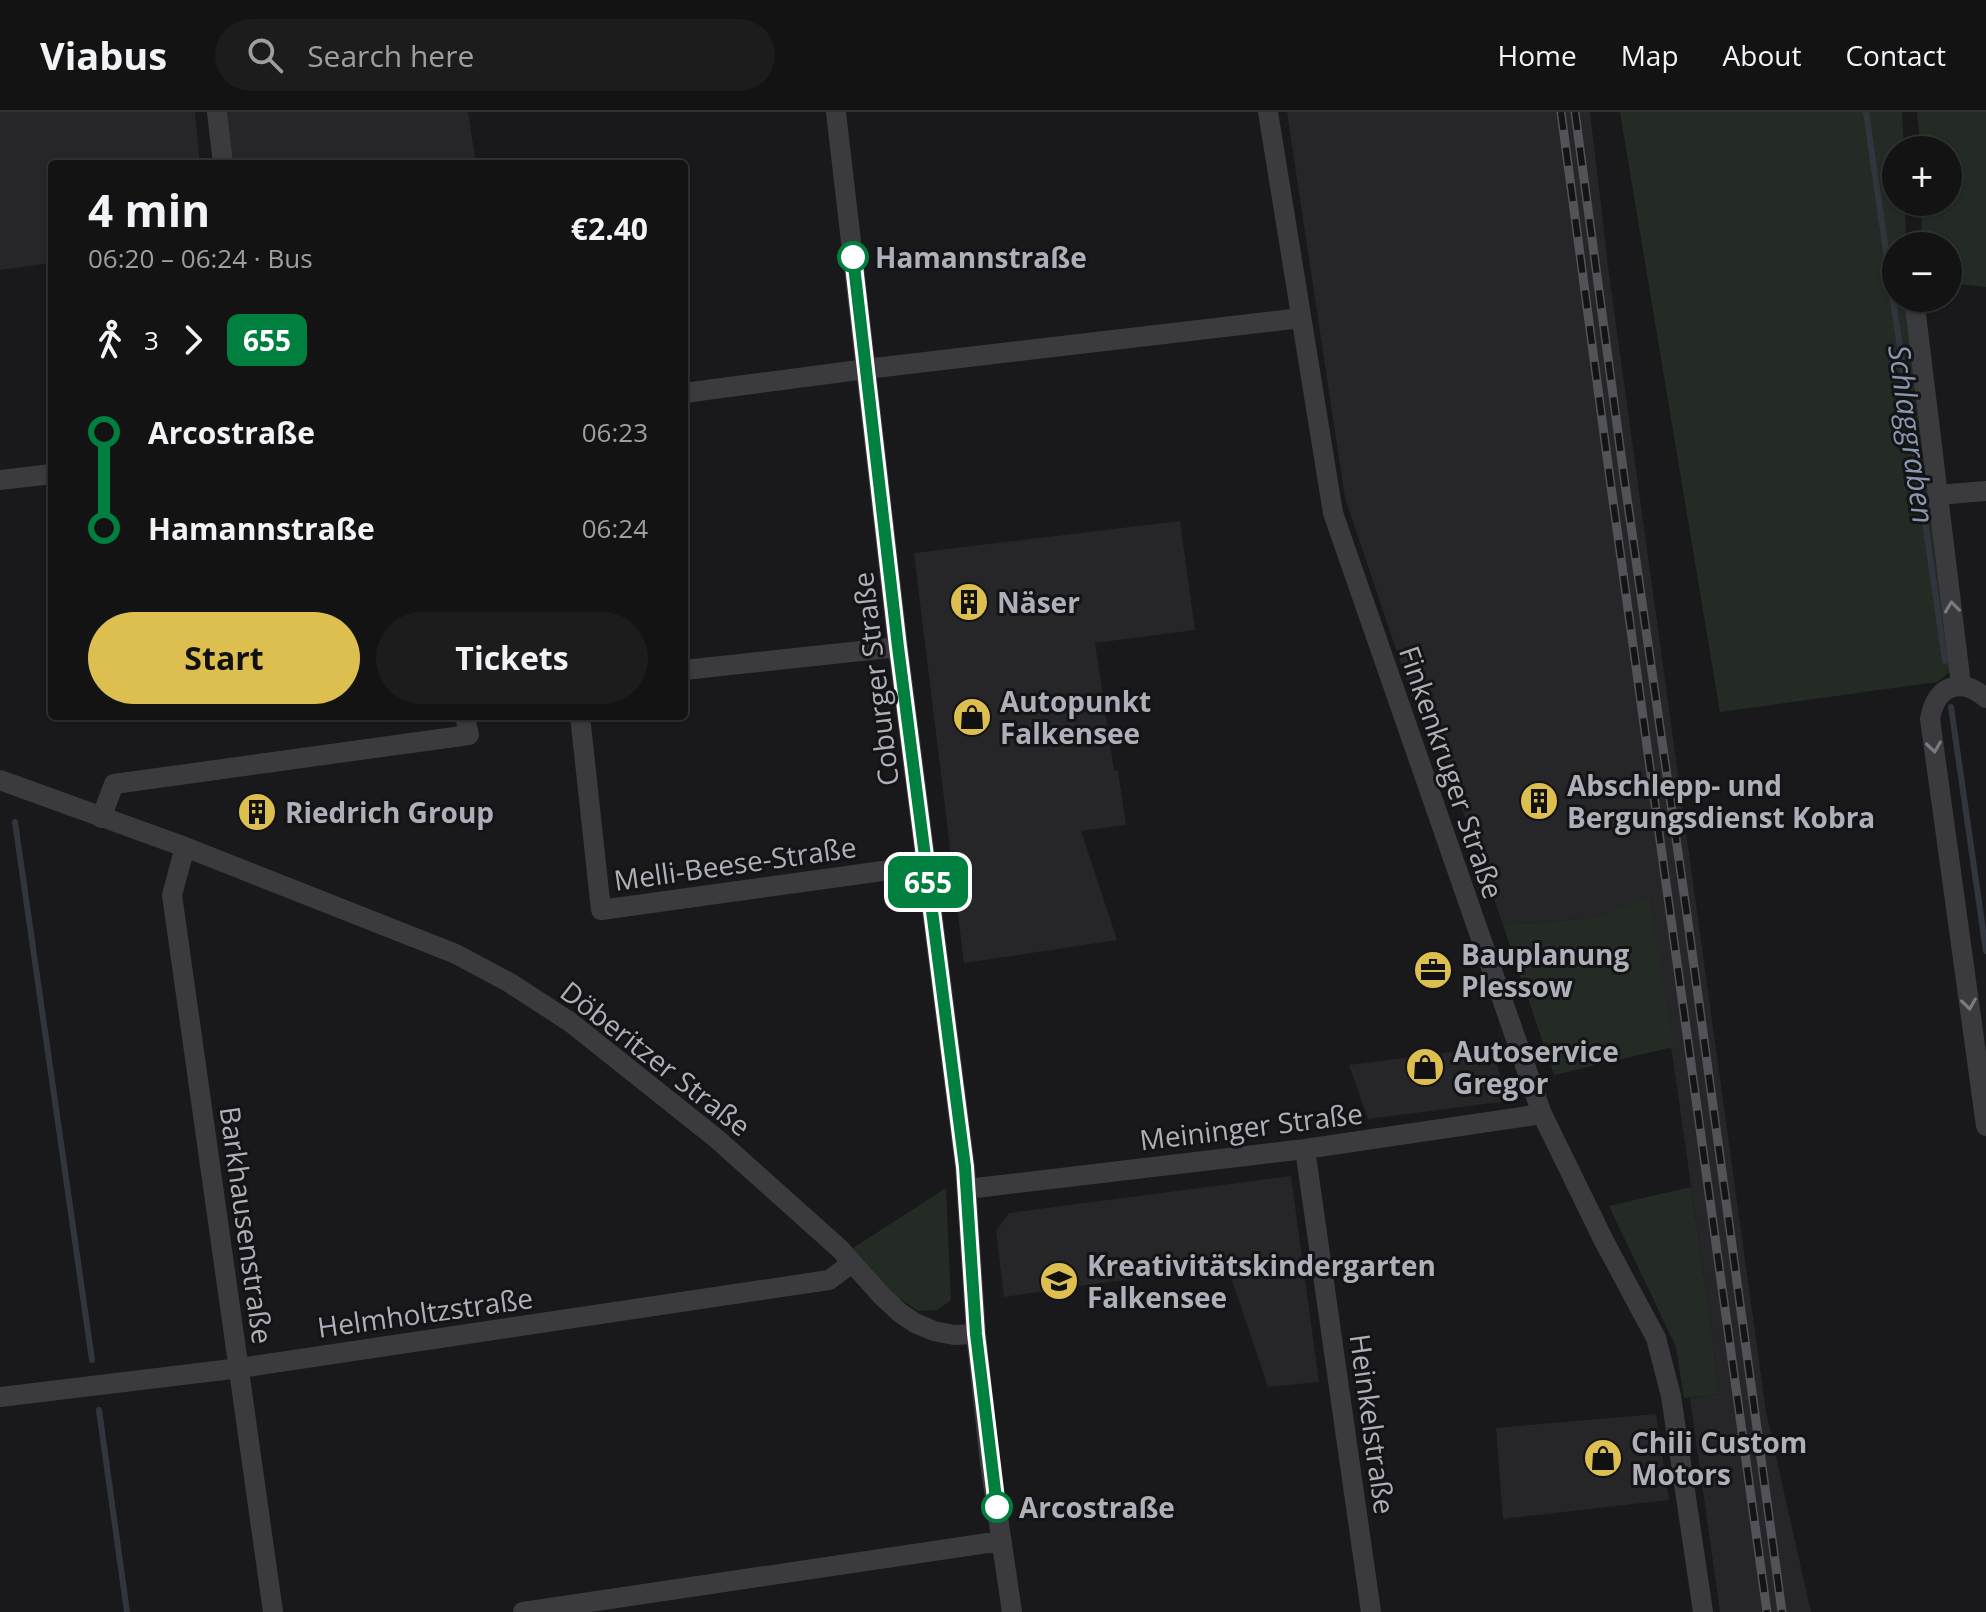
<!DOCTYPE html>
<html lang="en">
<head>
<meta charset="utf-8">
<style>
	body { margin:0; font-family:"Open Sans",sans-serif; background:#1c1c1d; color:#f1f3f6; height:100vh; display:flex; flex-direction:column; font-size:30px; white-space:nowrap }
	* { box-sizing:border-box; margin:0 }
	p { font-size:26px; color:#9d9ea0 }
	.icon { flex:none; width:44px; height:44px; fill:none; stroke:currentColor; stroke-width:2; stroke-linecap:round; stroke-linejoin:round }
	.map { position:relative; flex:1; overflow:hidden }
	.sheet { position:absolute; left:48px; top:48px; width:640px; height:560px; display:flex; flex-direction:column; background:#131314; border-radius:8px; box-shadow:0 2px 6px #0004,0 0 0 2px #323234 }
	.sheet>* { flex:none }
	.badge { padding:0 16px; border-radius:12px; font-size:28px; line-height:52px }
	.fabs { position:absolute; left:1882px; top:24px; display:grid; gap:16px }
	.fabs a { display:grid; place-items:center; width:80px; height:80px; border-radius:50%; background:#131314; box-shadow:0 2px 6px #0004,0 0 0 2px #323234; font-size:40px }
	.map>.badge { position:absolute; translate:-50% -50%; box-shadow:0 0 0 4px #fff }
	.legs { display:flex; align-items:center; gap:12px; height:88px; padding:0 40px; font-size:26px }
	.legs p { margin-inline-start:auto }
	.overview { display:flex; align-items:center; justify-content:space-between; height:136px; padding:0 40px }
	h1 { font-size:44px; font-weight:700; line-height:60px }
	.primary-button { display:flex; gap:16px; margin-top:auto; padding:16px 40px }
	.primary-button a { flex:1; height:92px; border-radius:48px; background:#ddbf4f; color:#111; font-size:32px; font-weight:700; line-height:92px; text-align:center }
	.primary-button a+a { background:#1c1c1d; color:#f1f3f6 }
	ul { padding:0 40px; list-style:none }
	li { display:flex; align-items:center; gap:28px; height:96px; font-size:30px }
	li i { display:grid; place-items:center; width:12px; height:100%; margin:0 10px; background:currentColor }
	li i::after { content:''; width:20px; height:20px; margin:-10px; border:6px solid; border-radius:50%; background:#131314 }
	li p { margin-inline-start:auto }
	li:first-child i { background:linear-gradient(#0000 50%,currentColor 0) }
	li:last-child i { background:linear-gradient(currentColor 50%,#0000 0) }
	header { display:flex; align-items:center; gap:48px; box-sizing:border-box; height:112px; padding:0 40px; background:#131314; border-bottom:2px solid #323234 }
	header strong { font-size:38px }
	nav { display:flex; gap:44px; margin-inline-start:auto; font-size:28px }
	.search { width:560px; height:72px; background:#1c1c1d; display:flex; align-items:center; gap:20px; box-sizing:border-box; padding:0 28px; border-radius:44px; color:#9d9ea0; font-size:30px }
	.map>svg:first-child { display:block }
	.built { fill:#262528 }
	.green { fill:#242b25 }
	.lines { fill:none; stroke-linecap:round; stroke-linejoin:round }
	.stream { stroke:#31363e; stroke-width:6 }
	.minor { stroke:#3b3b3f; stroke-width:20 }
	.rail-casing { stroke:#525358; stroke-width:9 }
	.rail { stroke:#141416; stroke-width:6; stroke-dasharray:18; stroke-linecap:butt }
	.oneway { stroke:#7a7b82 }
	.line-1-casing { stroke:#fff; stroke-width:18 }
	.line-1 { stroke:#007f3e; stroke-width:12 }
	.stop-1-dot { fill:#fff; stroke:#007f3e; stroke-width:4 }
	.labels { text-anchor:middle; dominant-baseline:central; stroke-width:6; stroke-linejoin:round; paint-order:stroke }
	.stop-label { font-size:28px; font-weight:bold; fill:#adafb9; stroke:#141416; text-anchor:start }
	.poi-label { font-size:28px; font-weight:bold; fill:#adafb9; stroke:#141416; text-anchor:start }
	.street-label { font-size:28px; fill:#adafb9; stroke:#141416 }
	.water-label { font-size:30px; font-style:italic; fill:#8998af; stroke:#141416 }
</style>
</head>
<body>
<header>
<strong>Viabus</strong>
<div class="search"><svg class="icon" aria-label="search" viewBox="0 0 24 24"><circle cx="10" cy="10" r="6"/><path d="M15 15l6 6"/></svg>Search here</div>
<nav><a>Home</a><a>Map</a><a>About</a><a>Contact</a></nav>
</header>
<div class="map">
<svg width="1986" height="1500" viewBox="0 0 1986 1500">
	<rect width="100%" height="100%" fill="#19191b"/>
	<!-- built -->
	<path class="built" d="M 0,0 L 195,0 L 200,52 L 52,52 L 52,151 L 0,158 Z
		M 225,0 L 468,0 L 476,52 L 231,52 Z
		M 1287,0 L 1590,0 L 1609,162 L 1766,1300 L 1811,1500 L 1720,1500 L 1690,1286 L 1718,1282 L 1713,1228 L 1650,786 L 1594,806 L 1503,813 L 1427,597 L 1416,597 L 1345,386 Z
		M 1180,409 L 1195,518 L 1095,531 L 1114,659 L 1118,659 L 1126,713 L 1081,719 L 1117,828 L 964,851 L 914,441 Z
		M 1491,935 L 1509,989 L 1368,1007 L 1349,953 Z
		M 1291,1064 L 1319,1270 L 1268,1275 L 1227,1153 L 1004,1185 L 996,1119 L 1009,1101 Z
		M 1656,1302 L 1669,1388 L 1503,1407 L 1496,1316 Z"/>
	<!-- green -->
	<path class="green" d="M 1620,0 L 1902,0 L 1904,38 L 1896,38 L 1896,90 L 1905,90 L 1906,134 L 1896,134 L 1896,186 L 1908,186 L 1956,555 L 1937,570 L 1720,600 Z
		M 1917,0 L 1986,0 L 1986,175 L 1948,171 L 1948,134 L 1921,134 L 1922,90 L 1948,90 L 1948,38 L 1921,38 Z
		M 1650,785 L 1673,935 L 1554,963 L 1503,813 L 1594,806 Z
		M 1691,1075 L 1713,1228 L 1718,1282 L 1684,1286 L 1676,1235 L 1609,1094 Z
		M 946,1076 L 951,1188 L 937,1198 L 918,1199 L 893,1182 L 853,1136 Z"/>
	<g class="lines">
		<!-- stream -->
		<path class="stream" d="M 1866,0 L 1945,549
			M 1951,595 L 1986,839
			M 15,710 L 92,1248
			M 99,1298 L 127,1500"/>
		<!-- minor -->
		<path class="minor" d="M 217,0 L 223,52
			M 836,0 L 898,535 L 965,1055 L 976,1222 L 990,1351 L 1012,1500
			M 1268,0 L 1333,401 L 1542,1002 L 1604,1129 L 1656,1226 L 1671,1284 L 1703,1500
			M 1914,186 L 1961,573
			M 684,281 L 866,257 L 1301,206
			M 0,368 L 52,362
			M 1938,383 L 1986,379
			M 684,558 L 898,535
			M 1986,586 C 1960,564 1936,574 1930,607 L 1986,1014
			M 580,604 L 601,798 L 926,753
			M 0,668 L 185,735 L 456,842 L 510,871 L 570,910 L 717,1027 L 840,1137 L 882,1184 L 899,1200 L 915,1211 L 934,1219 L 954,1223 L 976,1222
			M 101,706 L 114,672 L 469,623 L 465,604
			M 185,735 L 172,783 L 273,1500
			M 1305,1037 L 1371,1500
			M 967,1077 L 1305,1037 L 1542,1002
			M 0,1285 L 240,1256 L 829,1168 L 852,1151
			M 523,1500 L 1001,1429"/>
		<!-- rail casing -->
		<g class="rail-casing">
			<path id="rail" d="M 1561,0 L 1610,367 L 1767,1500
				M 1575,0 L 1624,365 L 1687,803 L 1782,1500"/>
		</g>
		<!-- rail -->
		<use href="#rail" class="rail"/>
	</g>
	<!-- one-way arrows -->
	<defs><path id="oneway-chevron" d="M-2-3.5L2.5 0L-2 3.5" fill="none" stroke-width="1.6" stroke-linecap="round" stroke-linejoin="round" transform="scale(2)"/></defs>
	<g class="oneway">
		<use href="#oneway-chevron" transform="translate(1952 495) rotate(-97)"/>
		<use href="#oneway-chevron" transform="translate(1934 635) rotate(82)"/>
		<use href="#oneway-chevron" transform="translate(1969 892) rotate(82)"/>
	</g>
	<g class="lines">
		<!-- line-1 casing -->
		<g class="line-1-casing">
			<path id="line-1" d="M 853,145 L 898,535 L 965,1055 L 976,1222 L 997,1395"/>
		</g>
		<!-- line-1 -->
		<use href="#line-1" class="line-1"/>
	</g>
	<!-- icons -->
	<defs>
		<g id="building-disc" transform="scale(2)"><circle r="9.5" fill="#ddbf4f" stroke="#141416"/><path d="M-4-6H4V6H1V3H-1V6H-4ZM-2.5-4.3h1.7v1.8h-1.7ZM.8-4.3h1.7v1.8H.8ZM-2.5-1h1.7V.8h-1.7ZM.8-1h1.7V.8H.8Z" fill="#111"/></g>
		<g id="shop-disc" transform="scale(2)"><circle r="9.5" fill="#ddbf4f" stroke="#141416"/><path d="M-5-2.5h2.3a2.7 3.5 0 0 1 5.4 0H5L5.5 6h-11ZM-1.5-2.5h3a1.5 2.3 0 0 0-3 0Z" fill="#111"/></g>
		<g id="office-disc" transform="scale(2)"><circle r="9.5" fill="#ddbf4f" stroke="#141416"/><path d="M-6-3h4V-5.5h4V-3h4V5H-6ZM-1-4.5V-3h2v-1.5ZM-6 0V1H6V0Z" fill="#111"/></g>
		<g id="school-disc" transform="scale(2)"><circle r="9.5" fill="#ddbf4f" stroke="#141416"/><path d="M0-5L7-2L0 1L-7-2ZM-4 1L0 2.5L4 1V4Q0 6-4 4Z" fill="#111"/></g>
	</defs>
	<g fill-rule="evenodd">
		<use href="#building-disc" x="969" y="490"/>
		<use href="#shop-disc" x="972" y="605"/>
		<use href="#building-disc" x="1539" y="689"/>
		<use href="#building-disc" x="257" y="700"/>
		<use href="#office-disc" x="1433" y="858"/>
		<use href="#shop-disc" x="1425" y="955"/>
		<use href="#school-disc" x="1059" y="1169"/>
		<use href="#shop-disc" x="1603" y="1346"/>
	</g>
	<!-- markers -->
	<g class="stop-1-dot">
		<circle cx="853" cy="145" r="14"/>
		<circle cx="997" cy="1395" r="14"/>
	</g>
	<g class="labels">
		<!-- stop labels -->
		<g class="stop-label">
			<text x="875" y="145">Hamannstraße</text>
			<text x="1019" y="1395">Arcostraße</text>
		</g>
		<!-- poi labels -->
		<g class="poi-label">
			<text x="997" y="490">Näser</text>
			<text x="1000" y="589">Autopunkt<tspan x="1000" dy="32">Falkensee</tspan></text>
			<text x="1567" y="673">Abschlepp- und<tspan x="1567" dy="32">Bergungsdienst Kobra</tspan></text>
			<text x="285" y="700">Riedrich Group</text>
			<text x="1461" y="842">Bauplanung<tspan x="1461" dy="32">Plessow</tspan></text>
			<text x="1453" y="939">Autoservice<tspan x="1453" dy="32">Gregor</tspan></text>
			<text x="1087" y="1153">Kreativitätskindergarten<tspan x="1087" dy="32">Falkensee</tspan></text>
			<text x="1631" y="1330">Chili Custom<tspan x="1631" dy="32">Motors</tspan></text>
		</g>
		<!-- street labels -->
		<g class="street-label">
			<text transform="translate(875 567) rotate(-97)">Coburger Straße</text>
			<text transform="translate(1452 660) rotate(71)">Finkenkruger Straße</text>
			<text transform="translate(735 751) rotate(-8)">Melli-Beese-Straße</text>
			<text transform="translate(656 946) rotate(38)">Döberitzer Straße</text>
			<text transform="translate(1251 1014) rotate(-7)">Meininger Straße</text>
			<text transform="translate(247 1113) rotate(82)">Barkhausenstraße</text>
			<text transform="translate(425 1200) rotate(-8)">Helmholtzstraße</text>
			<text transform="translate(1373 1312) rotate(82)">Heinkelstraße</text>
		</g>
		<!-- water labels -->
		<g class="water-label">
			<text transform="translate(1912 322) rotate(82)">Schlaggraben</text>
		</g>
	</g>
</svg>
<div class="fabs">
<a>+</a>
<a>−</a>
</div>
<b class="badge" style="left:928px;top:770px;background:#007f3e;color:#fff">655</b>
<section class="sheet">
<div class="overview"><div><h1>4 min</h1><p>06:20 – 06:24 · Bus</p></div><b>€2.40</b></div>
<div class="legs"><svg class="icon" aria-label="walk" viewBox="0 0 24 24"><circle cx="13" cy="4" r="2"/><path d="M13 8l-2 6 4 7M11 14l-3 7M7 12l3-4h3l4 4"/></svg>3<svg class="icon" aria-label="forward" viewBox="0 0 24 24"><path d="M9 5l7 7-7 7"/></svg><b class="badge" style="background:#007f3e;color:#fff">655</b></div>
<ul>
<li><i style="color:#007f3e"></i><b>Arcostraße</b><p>06:23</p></li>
<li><i style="color:#007f3e"></i><b>Hamannstraße</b><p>06:24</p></li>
</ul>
<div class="primary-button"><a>Start</a><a>Tickets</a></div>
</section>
</div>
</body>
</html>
